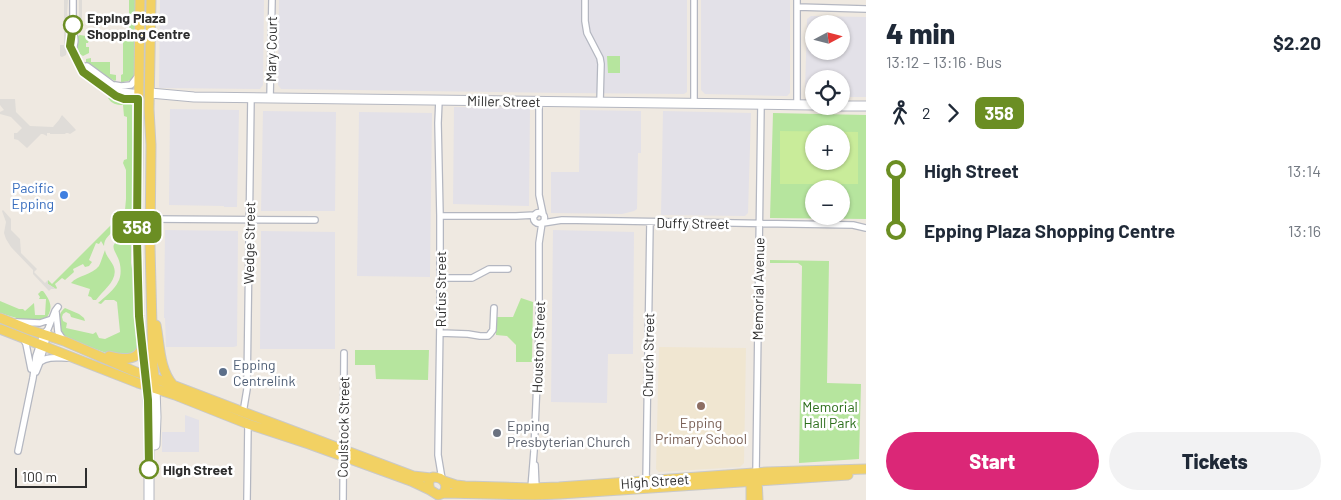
<!DOCTYPE html>
<html lang="en">
<head>
<meta charset="utf-8">
<style>
	body { margin:0; font-family:Barlow,sans-serif; background:#f2f2f3; color:#1f2937; height:100vh; display:flex; flex-direction:column; font-size:19px; white-space:nowrap }
	* { box-sizing:border-box; margin:0 }
	p { font-size:16px; color:#747a83 }
	.icon { flex:none; width:28px; height:28px; fill:none; stroke:currentColor; stroke-width:2; stroke-linecap:round; stroke-linejoin:round }
	.map { position:relative; flex:1; overflow:hidden }
	.drawer { display:flex; flex-direction:column; background:#fff; width:475px }
	.drawer>* { flex:none }
	.badge { padding:0 10px; border-radius:8px; font-size:18px; line-height:32px }
	.needle { width:32px; rotate:83deg }
	.controls { position:absolute; left:805px; top:15px; display:grid; gap:10px }
	.controls a { display:grid; place-items:center; width:45px; height:45px; border-radius:50%; background:#fff; box-shadow:0 1px 4px #0004; font-size:25px }
	.scale { position:absolute; left:15px; bottom:12px; width:72px; box-sizing:border-box; padding-left:5px; border:2px solid #2e2e2e; border-top:0; font-size:14px; line-height:18px; white-space:nowrap; color:#2e2e2e; -webkit-text-stroke:4px #fff; paint-order:stroke }
	.map>.badge { position:absolute; translate:-50% -50%; box-shadow:0 0 0 2px #fff }
	.legs { display:flex; align-items:center; gap:8px; height:55px; padding:0 20px; font-size:16px }
	.legs p { margin-inline-start:auto }
	.headline { display:flex; align-items:center; justify-content:space-between; height:85px; padding:0 20px }
	h1 { font-size:28px; font-weight:800; line-height:38px }
	.primary-button { display:flex; gap:10px; margin-top:auto; padding:10px 20px }
	.primary-button a { flex:1; height:58px; border-radius:30px; background:#db2777; color:#fff; font-size:20px; font-weight:800; line-height:58px; text-align:center }
	.primary-button a+a { background:#f2f2f3; color:#1f2937 }
	ul { padding:0 20px; list-style:none }
	li { display:flex; align-items:center; gap:18px; height:60px; font-size:19px }
	li i { display:grid; place-items:center; width:8px; height:100%; margin:0 6px; background:currentColor }
	li i::after { content:''; width:12px; height:12px; margin:-6px; border:4px solid; border-radius:50%; background:#fff }
	li p { margin-inline-start:auto }
	li:first-child i { background:linear-gradient(#0000 50%,currentColor 0) }
	li:last-child i { background:linear-gradient(currentColor 50%,#0000 0) }
	main { display:flex; flex:1; min-height:0 }
	.map>svg:first-child { display:block }
	.industrial { fill:#e3e1e8; fill-rule:evenodd }
	.education { fill:#f0e6d1 }
	.green { fill:#b6e59e; fill-rule:evenodd }
	.pitch { fill:#c9ec9a; fill-rule:evenodd }
	.plaza { fill:#dfdcd8 }
	.lines { fill:none; stroke-linecap:round; stroke-linejoin:round }
	.street-casing { stroke:#b4b7c1; stroke-width:8 }
	.secondary-casing { stroke:#b4b7c1; stroke-width:11 }
	.primary-casing { stroke:#c9c9c9; stroke-width:11 }
	.street { stroke:#fff; stroke-width:5.5 }
	.secondary { stroke:#fff; stroke-width:9 }
	.primary { stroke:#f2d163; stroke-width:9 }
	.line-1-casing { stroke:#fff; stroke-width:11 }
	.line-1 { stroke:#6b8e23; stroke-width:8 }
	.stop-1-dot { fill:#fff; stroke:#6b8e23; stroke-width:2.5 }
	.shop-dot { fill:#3f7fe0; stroke:#fff; stroke-width:2 }
	.service-dot { fill:#5c6f8a; stroke:#fff; stroke-width:2 }
	.education-dot { fill:#8d6e63; stroke:#fff; stroke-width:2 }
	.worship-dot { fill:#6b7280; stroke:#fff; stroke-width:2 }
	.labels { text-anchor:middle; dominant-baseline:central; stroke-width:5; stroke-linejoin:round; paint-order:stroke }
	.stop-label { font-size:14px; font-weight:bold; fill:#2e2e2e; stroke:#fff; text-anchor:start }
	.street-label { font-size:14px; fill:#2e2e2e; stroke:#fff }
	.shop-label { font-size:14px; fill:#366cbe; stroke:#fff; text-anchor:end }
	.service-label { font-size:14px; fill:#4e5e75; stroke:#fff; text-anchor:start }
	.park-label { font-size:14px; fill:#2c6e1b; stroke:#fff }
	.education-label { font-size:14px; fill:#785e54; stroke:#fff }
	.worship-label { font-size:14px; fill:#5b616d; stroke:#fff; text-anchor:start }
</style>
</head>
<body>
<main>
<div class="map">
<svg width="866" height="500" viewBox="0 0 866 500">
	<rect width="100%" height="100%" fill="#efe9e1"/>
	<!-- industrial -->
	<path class="industrial" d="M 160,0 L 264,0 L 263,85 L 260,89 L 160,88 L 159,87 Z
		M 279,0 L 687,0 L 687,92 L 684,94 L 567,93 L 281,89 L 278,85 Z
		M 701,0 L 790,0 L 790,93 L 787,96 L 705,94 L 701,90 Z
		M 811,16 L 866,17 L 866,97 L 841,97 L 841,79 L 814,79 L 814,96 L 808,96 L 805,92 L 807,19 ZM 814,24 L 841,24 L 841,51 L 814,51 Z
		M 454,107 L 530,108 L 529,206 L 453,204 Z
		M 170,109 L 239,110 L 237,207 L 224,207 L 224,206 L 169,205 Z
		M 580,110 L 641,111 L 641,153 L 638,153 L 637,209 L 634,211 L 622,214 L 551,213 L 551,172 L 579,172 Z
		M 263,111 L 336,112 L 335,211 L 261,211 Z
		M 663,111 L 751,113 L 748,213 L 745,216 L 661,215 Z
		M 359,112 L 432,113 L 430,277 L 357,276 Z
		M 165,230 L 238,231 L 237,346 L 234,347 L 166,347 L 165,318 L 164,318 Z
		M 553,230 L 634,232 L 633,354 L 608,354 L 607,403 L 551,402 Z
		M 261,231 L 335,232 L 335,349 L 260,349 Z
		M 185,415 L 199,420 L 199,452 L 162,452 L 162,432 L 185,432 Z"/>
	<!-- education -->
	<path class="education" d="M 659,347 L 746,348 L 744,463 L 740,467 L 659,472 L 656,469 Z"/>
	<!-- green -->
	<path class="green" d="M 129,0 L 136,0 L 135,76 L 132,80 L 123,82 L 121,82 L 121,75 L 123,74 L 123,38 L 125,37 L 125,35 L 129,35 Z
		M 80,35 L 86,36 L 86,39 L 89,39 L 88,43 L 86,43 L 86,47 L 89,47 L 89,53 L 83,56 L 80,54 L 76,44 L 76,37 Z
		M 607,56 L 620,56 L 620,73 L 608,73 Z
		M 91,58 L 91,62 L 110,62 L 110,74 L 116,75 L 116,80 L 115,81 L 108,77 L 86,62 L 86,59 Z
		M 111,97 L 130,103 L 132,105 L 132,132 L 134,152 L 133,224 C 131,228 129,230 124,230 L 122,228 L 120,219 L 125,210 L 126,199 L 126,170 L 123,163 L 124,160 L 127,159 L 127,117 L 124,116 L 123,105 C 116,105 112,104 108,98 Z
		M 773,113 L 866,115 L 866,219 L 770,218 ZM 814,134 L 841,134 L 841,161 L 814,161 ZM 814,189 L 841,189 L 841,216 L 814,216 Z
		M 114,222 L 115,224 L 114,230 C 110,235 104,238 104,246 L 101,241 L 99,244 L 96,243 L 89,260 L 92,262 L 89,266 L 85,267 L 83,264 L 73,269 L 74,272 L 65,280 L 62,278 L 55,284 L 57,288 L 56,289 L 48,284 L 48,280 L 52,284 Z
		M 121,239 L 129,240 L 131,245 L 131,263 L 134,281 L 139,348 L 137,354 L 117,357 L 63,337 C 58,329 56,314 65,308 L 79,314 L 84,318 L 85,321 L 71,317 L 70,314 L 66,312 L 63,314 L 62,317 L 63,321 L 67,323 L 66,328 L 93,334 L 96,332 L 99,338 L 105,339 L 120,332 L 117,302 L 114,300 L 105,300 L 101,304 L 98,303 C 104,298 115,289 118,282 C 122,276 121,264 118,258 C 114,249 109,245 121,239 Z
		M 105,250 C 106,256 110,259 113,265 C 120,279 104,289 96,300 L 93,300 L 91,297 L 88,296 L 90,289 L 71,283 C 78,275 92,275 99,266 C 101,262 103,255 105,250 Z
		M 770,260 L 829,261 L 827,383 L 861,384 L 859,459 L 799,463 L 802,266 L 798,263 L 770,263 Z
		M 41,291 L 43,291 C 51,301 54,309 45,320 L 23,320 L 0,313 L 0,301 L 19,309 L 23,309 L 25,311 L 34,303 L 35,315 L 45,315 L 46,299 L 39,299 L 40,297 L 38,294 Z
		M 521,298 L 533,302 L 532,362 L 516,362 L 516,345 L 507,336 L 496,335 L 496,317 L 513,317 Z
		M 355,350 L 429,350 L 428,380 L 376,379 L 375,365 L 355,365 Z"/>
	<!-- pitch -->
	<path class="pitch" d="M 780,131 L 858,132 L 858,184 L 780,184 ZM 814,134 L 841,134 L 841,161 L 814,161 Z"/>
	<!-- plaza -->
	<path class="plaza" d="M 64,0 L 68,0 L 67,13 L 70,27 L 66,55 L 62,57 L 60,56 L 60,45 L 64,45 Z
		M 79,0 L 82,0 L 82,31 L 79,31 L 77,29 L 79,26 Z
		M 0,99 L 15,99 L 16,112 L 30,126 L 53,127 L 59,120 L 62,115 L 76,130 L 70,134 L 68,133 L 66,133 L 65,134 L 50,134 L 50,133 L 47,133 L 47,136 L 43,134 L 41,134 L 27,148 L 18,140 L 14,139 L 14,133 L 17,133 L 22,128 L 11,117 L 0,114 L 0,112 L 4,110 L 0,105 Z
		M 3,210 L 11,219 L 11,230 L 20,239 L 21,253 L 37,269 L 34,272 L 45,283 L 48,280 L 48,284 L 56,289 L 51,289 L 49,291 L 33,274 L 33,270 L 11,247 L 6,239 L 4,233 L 6,222 L 2,211 Z"/>
	<g class="lines">
		<!-- street casing -->
		<g class="street-casing">
			<path id="street" d="M 585,0 L 585,21 L 587,33 L 600,58 L 601,64 L 600,102
				M 694,0 L 694,103
				M 797,7 L 866,9
				M 73,33 L 70,36 L 69,47 L 83,73 L 116,97 L 124,99 L 138,99
				M 72,51 C 75,46 76,38 73,33 L 73,0
				M 81,67 L 87,66 L 121,91 L 139,93
				M 115,85 L 121,86 L 131,85 L 138,76
				M 270,98 L 272,0
				M 439,100 L 438,123 L 440,216 L 440,322 L 438,455 L 442,479
				M 539,101 L 539,195 L 543,214
				M 797,105 L 797,0
				M533.5 218a5.5 5.5 0 1 1 11 0a5.5 5.5 0 1 1-11 0Z
				M 440,216 L 516,216 L 535,215
				M 150,219 L 315,220
				M 543,223 L 562,220 L 853,225 L 866,228
				M 440,278 L 472,278 L 489,269 L 508,269
				M 56,312 L 58,332 L 64,341
				M 17,322 L 40,323 L 52,319
				M 440,333 L 468,334 L 480,336 L 488,336 L 490,334 L 493,330 L 494,308
				M 23,338 L 26,344 L 31,369
				M 40,362 C 48,356 58,358 67,358
				M 36,372 L 40,362 L 48,333
				M 243,413 L 247,389 L 251,97
				M 18,451 L 33,378 L 36,356 L 43,335 L 48,329 L 55,311 L 58,307
				M 535,465 L 536,488
				M 756,473 L 761,104
				M 646,483 L 650,222
				M 531,488 L 534,451 L 539,334 L 539,243 L 542,223
				M 247,500 L 248,424
				M 343,500 L 344,353"/>
		</g>
		<!-- secondary casing -->
		<g class="secondary-casing">
			<path id="secondary" d="M 150,93 L 194,97 L 814,105
				M 841,106 L 866,106
				M 147,385 L 149,417 L 149,500
				M 155,445 L 156,417 L 155,388"/>
		</g>
		<!-- primary casing -->
		<g class="primary-casing">
			<path id="primary" d="M 140,0 L 137,238 L 139,315 L 146,380
				M 151,0 L 149,109 L 151,145 L 150,246 L 153,367 L 155,382
				M 0,318 L 30,330 L 64,341 L 136,372 L 154,378 L 288,429 L 413,476 L 431,478
				M 156,325 C 160,345 159,369 173,385
				M 0,329 L 138,383 L 175,395 L 248,424 L 309,444 L 411,481 L 430,490
				M 109,356 C 121,359 137,362 142,348
				M 433,477 C 443,477 449,484 444,493 L 438,495 L 430,490 C 428,484 428,480 433,477 Z
				M 757,478 L 758,500
				M 444,481 L 456,485 L 465,486 L 531,488 L 559,487 L 767,472 L 866,469
				M 444,493 L 534,495 L 560,494 L 848,475
				M 751,500 L 751,482 L 754,478"/>
		</g>
		<!-- street -->
		<use href="#street" class="street"/>
		<!-- secondary -->
		<use href="#secondary" class="secondary"/>
		<!-- primary -->
		<use href="#primary" class="primary"/>
	</g>
	<g class="lines">
		<!-- line-1 casing -->
		<g class="line-1-casing">
			<path id="line-1" d="M 73,25 L 70,46 L 83,72 L 116,96 L 124,99 L 138,99 L 137,238 L 138,280 L 139,316 L 148,400 L 149,469"/>
		</g>
		<!-- line-1 -->
		<use href="#line-1" class="line-1"/>
	</g>
	<!-- markers -->
	<g class="stop-1-dot">
		<circle cx="73" cy="25" r="9"/>
		<circle cx="149" cy="469" r="9"/>
	</g>
	<circle class="shop-dot" cx="64" cy="195" r="5"/>
	<circle class="service-dot" cx="223" cy="372" r="5"/>
	<circle class="education-dot" cx="701" cy="406" r="5"/>
	<circle class="worship-dot" cx="497" cy="433" r="5"/>
	<g class="labels">
		<!-- stop labels -->
		<g class="stop-label">
			<text x="87" y="17">Epping Plaza<tspan x="87" dy="16">Shopping Centre</tspan></text>
			<text x="163" y="469">High Street</text>
		</g>
		<!-- street labels -->
		<g class="street-label">
			<text transform="translate(271 49) rotate(-89)">Mary Court</text>
			<text transform="translate(504 101) rotate(1)">Miller Street</text>
			<text transform="translate(693 223) rotate(1)">Duffy Street</text>
			<text transform="translate(249 243) rotate(-89)">Wedge Street</text>
			<text transform="translate(440 289) rotate(-90)">Rufus Street</text>
			<text transform="translate(758 289) rotate(-89)">Memorial Avenue</text>
			<text transform="translate(538 347) rotate(-88)">Houston Street</text>
			<text transform="translate(648 355) rotate(-89)">Church Street</text>
			<text transform="translate(343 427) rotate(-89)">Coulstock Street</text>
			<text transform="translate(655 481) rotate(-4)">High Street</text>
		</g>
		<!-- shop labels -->
		<g class="shop-label">
			<text x="54" y="187">Pacific<tspan x="54" dy="16">Epping</tspan></text>
		</g>
		<!-- service labels -->
		<g class="service-label">
			<text x="233" y="364">Epping<tspan x="233" dy="16">Centrelink</tspan></text>
		</g>
		<!-- park labels -->
		<g class="park-label">
			<text x="830" y="406">Memorial<tspan x="830" dy="16">Hall Park</tspan></text>
		</g>
		<!-- education labels -->
		<g class="education-label">
			<text x="701" y="422">Epping<tspan x="701" dy="16">Primary School</tspan></text>
		</g>
		<!-- worship labels -->
		<g class="worship-label">
			<text x="507" y="425">Epping<tspan x="507" dy="16">Presbyterian Church</tspan></text>
		</g>
	</g>
</svg>
<div class="controls">
<a><svg class="needle" viewBox="-14 -14 28 28"><path d="M0-13l5 13h-10z" fill="#e53935"/><path d="M0 13l5-13h-10z" fill="#747a83"/></svg></a>
<a><svg class="icon" aria-label="locate" viewBox="0 0 24 24"><circle cx="12" cy="12" r="6"/><path d="M12 2v4M12 18v4M2 12h4M18 12h4"/></svg></a>
<a>+</a>
<a>−</a>
</div>
<div class="scale">100 m</div>
<b class="badge" style="left:137px;top:227px;background:#6b8e23;color:#fff">358</b>
</div>
<section class="drawer">
<div class="headline"><div><h1>4 min</h1><p>13:12 – 13:16 · Bus</p></div><b>$2.20</b></div>
<div class="legs"><svg class="icon" aria-label="walk" viewBox="0 0 24 24"><circle cx="13" cy="4" r="2"/><path d="M13 8l-2 6 4 7M11 14l-3 7M7 12l3-4h3l4 4"/></svg>2<svg class="icon" aria-label="forward" viewBox="0 0 24 24"><path d="M9 5l7 7-7 7"/></svg><b class="badge" style="background:#6b8e23;color:#fff">358</b></div>
<ul>
<li><i style="color:#6b8e23"></i><b>High Street</b><p>13:14</p></li>
<li><i style="color:#6b8e23"></i><b>Epping Plaza Shopping Centre</b><p>13:16</p></li>
</ul>
<div class="primary-button"><a>Start</a><a>Tickets</a></div>
</section>
</main>
</body>
</html>
